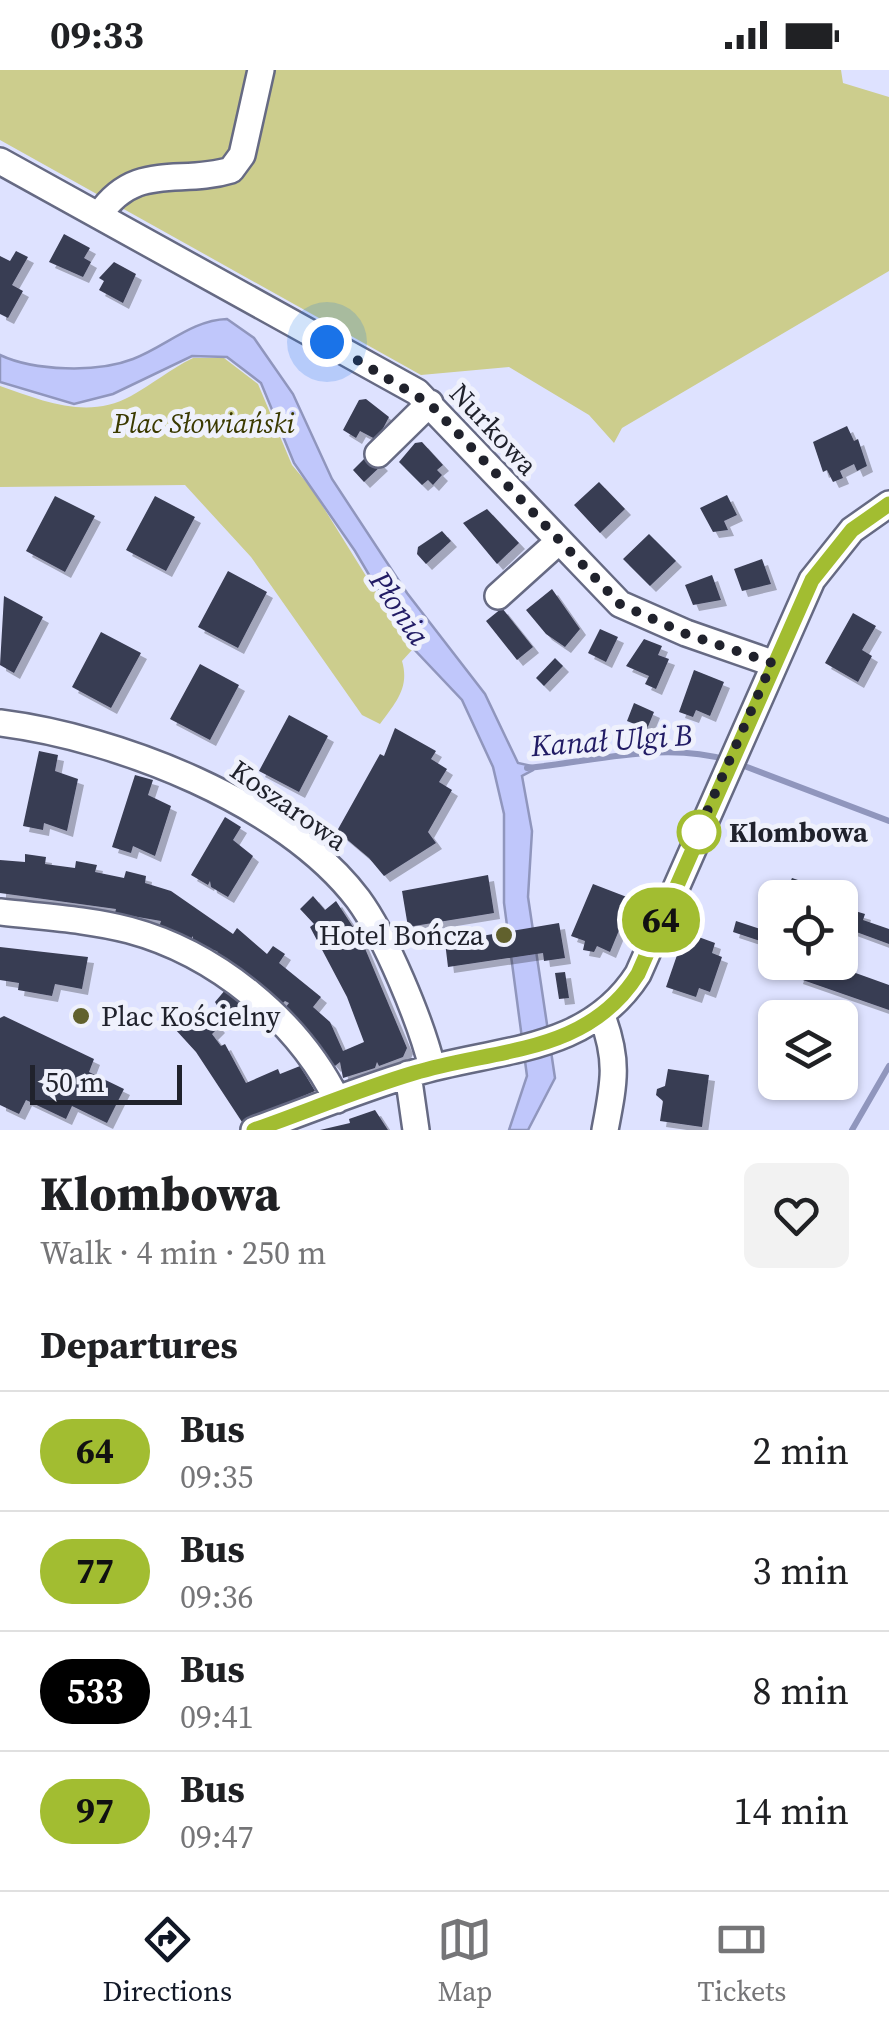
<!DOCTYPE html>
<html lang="en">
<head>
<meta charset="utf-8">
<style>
	body { margin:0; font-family:"Source Serif 4",serif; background:#f2f2f2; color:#202124; height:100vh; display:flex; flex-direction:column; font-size:38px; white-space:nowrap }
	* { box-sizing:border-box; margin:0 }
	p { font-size:32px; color:#757577 }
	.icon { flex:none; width:55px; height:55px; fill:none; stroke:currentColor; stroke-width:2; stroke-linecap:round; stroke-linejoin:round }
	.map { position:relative; height:1060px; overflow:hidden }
	.drawer { display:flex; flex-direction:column; background:#fff; flex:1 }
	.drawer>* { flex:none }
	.badge { padding:0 20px; border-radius:32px; font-size:35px; line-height:65px }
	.controls { position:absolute; left:758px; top:810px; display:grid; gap:20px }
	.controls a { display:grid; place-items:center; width:100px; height:100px; border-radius:15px; background:#fff; box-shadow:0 2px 8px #0004; font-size:50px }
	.scale { position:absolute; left:30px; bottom:25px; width:152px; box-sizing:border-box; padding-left:10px; border:5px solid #20222c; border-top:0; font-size:28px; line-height:35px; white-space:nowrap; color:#20222c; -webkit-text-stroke:8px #eff1fc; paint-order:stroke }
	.you { position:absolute; width:50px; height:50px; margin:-25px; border:8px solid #fff; border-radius:50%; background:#1a73e8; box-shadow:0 0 0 15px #1a73e833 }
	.map>.badge { position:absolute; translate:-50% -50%; box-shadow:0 0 0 5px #fff }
	h2 { padding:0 40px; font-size:38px; line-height:90px }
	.round { display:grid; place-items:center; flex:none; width:105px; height:105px; border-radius:15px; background:#f2f2f2 }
	.overview { display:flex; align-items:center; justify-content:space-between; height:170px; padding:0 40px }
	h1 { font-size:48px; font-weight:800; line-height:75px }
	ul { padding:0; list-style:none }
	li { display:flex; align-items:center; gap:30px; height:120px; padding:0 40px; border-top:2px solid #e0e0e0 }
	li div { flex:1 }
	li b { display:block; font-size:38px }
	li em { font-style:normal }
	li .badge { min-width:110px; font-weight:700; text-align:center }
	.status { display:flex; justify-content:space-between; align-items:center; height:70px; padding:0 50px; background:#fff; direction:ltr }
	.status svg { height:28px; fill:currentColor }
	.tabs { display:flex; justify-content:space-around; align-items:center; height:140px; border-top:2px solid #e0e0e0; background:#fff; font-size:28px; color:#757577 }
	.tabs a { display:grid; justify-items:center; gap:5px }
	.tabs .current { color:#111827 }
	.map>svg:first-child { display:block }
	.green { fill:#cccd8d }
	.water { fill:#c0c7fb; stroke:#9096bd; stroke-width:2.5 }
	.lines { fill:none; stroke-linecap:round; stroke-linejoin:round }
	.stream { stroke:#9096bd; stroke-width:6 }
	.building { fill:#393c52; filter:url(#shadow) }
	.minor-casing { stroke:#666a83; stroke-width:30 }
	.minor { stroke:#fff; stroke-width:25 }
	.line-casing { stroke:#fff; stroke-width:22 }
	.line { stroke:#a2bd31; stroke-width:15 }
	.walk { stroke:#20222c; stroke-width:10; stroke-dasharray:0 18 }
	.stop-dot { fill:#fff; stroke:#a2bd31; stroke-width:5 }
	.poi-dot { fill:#61612d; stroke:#eff1fc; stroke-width:4 }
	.labels { text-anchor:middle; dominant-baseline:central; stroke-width:10; stroke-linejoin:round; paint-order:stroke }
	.park-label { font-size:28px; font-style:italic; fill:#3b3a00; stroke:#eff1fc }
	.street-label { font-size:28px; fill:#20222c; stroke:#eff1fc }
	.stop-label { font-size:28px; font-weight:bold; fill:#20222c; stroke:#eff1fc; text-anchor:start }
	.poi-label { font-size:28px; fill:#20222c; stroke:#eff1fc; text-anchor:end }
	.water-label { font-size:30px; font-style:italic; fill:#211b64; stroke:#eff1fc }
</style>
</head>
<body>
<div class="status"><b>09:33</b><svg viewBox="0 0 49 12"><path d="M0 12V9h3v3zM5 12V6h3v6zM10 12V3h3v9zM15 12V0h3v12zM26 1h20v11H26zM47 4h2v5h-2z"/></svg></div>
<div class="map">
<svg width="889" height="1060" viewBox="0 0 889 1060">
	<defs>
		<filter id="shadow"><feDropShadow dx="6" dy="6" stdDeviation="0" flood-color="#0004"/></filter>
	</defs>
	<rect width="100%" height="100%" fill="#dee2ff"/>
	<!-- green -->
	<path class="green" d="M 0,0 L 841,0 L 843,13 L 889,27 L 889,201 L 622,358 L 614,373 L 589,345 L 509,297 L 421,305 L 0,70 Z
		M 193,288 L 224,288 L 258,314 L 292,395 L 312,419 L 412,580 L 402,591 C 410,618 395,633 380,654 L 362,645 L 251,487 L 185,415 L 0,417 L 0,316 C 43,331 88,350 131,326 C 153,314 170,299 193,288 Z"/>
	<!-- water -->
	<path class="water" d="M 227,249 L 254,268 L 293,324 L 332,409 L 407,523 L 485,624 L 518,693 L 532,696 L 533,700 L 522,706 L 532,761 L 528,827 L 555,1008 L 528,1060 L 509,1060 L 527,1006 L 504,833 L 504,744 L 493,697 L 462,630 L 411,576 L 355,481 L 294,393 L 261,313 L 227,287 L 192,286 L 113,324 L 74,334 L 0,312 L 0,285 C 34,301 97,303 133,289 C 165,277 192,250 227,249 Z"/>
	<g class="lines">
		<!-- stream -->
		<path class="stream" d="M 739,694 L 889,751
			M 527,698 C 592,692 664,671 727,690
			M 852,1060 L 889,996"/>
	</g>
	<!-- building -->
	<path class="building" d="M 64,164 L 90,178 L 84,188 L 91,192 L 83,207 L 49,192 Z
		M 16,181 L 28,187 L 12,215 L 23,221 L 8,248 L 0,244 L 0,186 L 10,191 Z
		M 114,192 L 136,204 L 123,233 L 99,220 L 104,211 L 99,208 Z
		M 366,329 L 389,347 L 377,370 L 360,361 L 356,368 L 343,360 L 359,330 Z
		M 847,356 L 854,371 L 858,369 L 867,396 L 857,401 L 854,394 L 840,401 L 843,408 L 833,412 L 827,400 L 823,402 L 813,372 Z
		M 422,372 L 443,395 L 437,400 L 442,405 L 433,415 L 428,410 L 422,415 L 399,392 L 415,373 Z
		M 370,383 L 382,395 L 364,412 L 353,400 Z
		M 599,412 L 625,439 L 600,463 L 574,435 Z
		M 727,425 L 737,445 L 724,451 L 728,460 L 713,462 L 700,438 Z
		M 55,426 L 95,446 L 65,502 L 26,481 Z
		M 155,426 L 195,447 L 166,501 L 126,480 Z
		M 487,439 L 519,473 L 497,494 L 463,453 Z
		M 442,461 L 451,471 L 426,494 L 417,484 L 418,477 Z
		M 649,464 L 676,491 L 650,516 L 623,489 Z
		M 762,489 L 771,514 L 742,521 L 734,499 Z
		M 228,501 L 267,522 L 238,578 L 198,557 Z
		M 712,505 L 721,530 L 693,535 L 685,515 Z
		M 552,519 L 580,559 L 565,577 L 546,564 L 526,540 Z
		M 4,526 L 43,547 L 14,603 L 0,595 Z
		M 502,538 L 533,577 L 517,590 L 486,551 Z
		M 853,543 L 876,556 L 862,580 L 872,586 L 858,612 L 825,593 Z
		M 600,559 L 618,567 L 606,592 L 588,583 Z
		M 101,562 L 141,583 L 111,638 L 72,617 Z
		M 644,569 L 662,576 L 658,585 L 669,589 L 656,619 L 645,614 L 649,606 L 626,596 Z
		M 555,588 L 563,596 L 544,616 L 536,608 Z
		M 200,594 L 239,615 L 210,670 L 170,649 Z
		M 694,600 L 724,612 L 710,646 L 696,640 L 693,647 L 679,642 Z
		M 634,633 L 654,642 L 647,659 L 627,651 Z
		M 289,645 L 328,666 L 299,722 L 259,701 Z
		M 395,658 L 436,681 L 431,689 L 447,699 L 439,712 L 452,720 L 428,762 L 436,773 L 384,806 L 369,788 L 337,761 L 380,684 L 384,686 Z
		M 39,681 L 58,685 L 55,701 L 78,709 L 67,761 L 44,753 L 43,760 L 23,756 Z
		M 135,705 L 153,710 L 148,725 L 171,736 L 155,786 L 133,776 L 131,783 L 112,777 Z
		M 225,747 L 241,757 L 233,770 L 253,786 L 228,827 L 211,817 L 210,811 L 208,815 L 191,805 Z
		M 25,784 L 46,787 L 45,794 L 75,798 L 76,791 L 97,795 L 95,802 L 124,808 L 126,801 L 146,806 L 145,813 L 171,821 L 233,864 L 237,858 L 267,884 L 273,876 L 285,884 L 279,893 L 321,927 L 313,937 L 330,952 L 343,981 L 364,972 L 347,927 L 310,857 L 314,854 L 300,839 L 313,826 L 325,840 L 336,831 L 361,869 L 407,978 L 403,987 L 379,996 L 377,992 L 375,998 L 343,1008 L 340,992 L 335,996 L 285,938 L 289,933 L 285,931 L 281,935 L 248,911 L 246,904 L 244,908 L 214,888 L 218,882 L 214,880 L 210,885 L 193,874 L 193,866 L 189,872 L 159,857 L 161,851 L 115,843 L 116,839 L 0,823 L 0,790 L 25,792 Z
		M 488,805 L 494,843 L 408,857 L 402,821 Z
		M 792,808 L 831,821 L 847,828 L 797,828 L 800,819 L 789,815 Z
		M 593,814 L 632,829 L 610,882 L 597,876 L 594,882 L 583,880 L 585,871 L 571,866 Z
		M 840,832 L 857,838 L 855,841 L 865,844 L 863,850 L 889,859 L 889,874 L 840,856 Z
		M 736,851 L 775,864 L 775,876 L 733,862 Z
		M 559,853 L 565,888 L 544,891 L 543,883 L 448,897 L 445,872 Z
		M 685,862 L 715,873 L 712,883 L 722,887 L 710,922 L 699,918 L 696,927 L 666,917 Z
		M 0,877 L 88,887 L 82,919 L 55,914 L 52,926 L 18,920 L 19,913 L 0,910 Z
		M 802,892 L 825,892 L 889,915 L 889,940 L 797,908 Z
		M 565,902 L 569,928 L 559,929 L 555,903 Z
		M 226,919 L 242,933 L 226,950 L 215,932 Z
		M 198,934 L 219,957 L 212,964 L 221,976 L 225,974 L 246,1013 L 278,999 L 280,1004 L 300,996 L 315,1021 L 242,1052 L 196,982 L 175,959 Z
		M 767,934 L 808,947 L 808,948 L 775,948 L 775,961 L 760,956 Z
		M 4,946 L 94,989 L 89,1002 L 124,1019 L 107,1053 L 72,1036 L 66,1049 L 26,1030 L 19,1044 L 0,1035 L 0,948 Z
		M 668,999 L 709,1005 L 702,1057 L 660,1051 L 663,1031 L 656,1025 L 657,1019 L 665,1016 Z
		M 375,1040 L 388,1060 L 320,1060 L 350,1053 L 349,1049 Z"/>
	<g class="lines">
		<!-- minor casing -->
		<g class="minor-casing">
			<path id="minor" d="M 0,91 L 417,322 L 620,534 L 686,563 L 772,593
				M 99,145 C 136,91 179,116 231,100 L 242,85 L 261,0
				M 378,384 L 430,333
				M 498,526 L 559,471
				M 0,653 C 118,668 284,732 358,829 C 386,867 421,952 432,997
				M 0,842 C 43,847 87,849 129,860 C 215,883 298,950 337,1030
				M 602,946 C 619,991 614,1013 605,1060
				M 408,1004 L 416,1060
				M 254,1060 C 307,1041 360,1019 414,1003 C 496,978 587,984 638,904 L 812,510 L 852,460 L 889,434"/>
		</g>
		<!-- minor -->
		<use href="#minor" class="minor"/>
	</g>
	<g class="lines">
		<!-- line casing -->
		<g class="line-casing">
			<path id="line" d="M 254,1060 C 308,1041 360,1019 414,1003 C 496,978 587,985 638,904 L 812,510 L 852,460 L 889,434"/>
		</g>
		<!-- line -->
		<use href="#line" class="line"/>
		<!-- walk -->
		<path class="walk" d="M 327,272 L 430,334 L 620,534 L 686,564 L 772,593 L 695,769 L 699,762"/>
	</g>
	<!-- markers -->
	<circle class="stop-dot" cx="699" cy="762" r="20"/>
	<g class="poi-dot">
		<circle cx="504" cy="865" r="10"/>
		<circle cx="81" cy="946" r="10"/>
	</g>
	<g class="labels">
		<!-- park labels -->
		<g class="park-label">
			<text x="204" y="353">Plac Słowiański</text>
		</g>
		<!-- street labels -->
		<g class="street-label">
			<text transform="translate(494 359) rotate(47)">Nurkowa</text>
			<text transform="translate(289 735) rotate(35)">Koszarowa</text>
		</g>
		<!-- stop labels -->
		<g class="stop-label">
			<text x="729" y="762">Klombowa</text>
		</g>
		<!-- poi labels -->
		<g class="poi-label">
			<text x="484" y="865">Hotel Bończa</text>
			<text x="101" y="946" text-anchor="start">Plac Kościelny</text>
		</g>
		<!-- water labels -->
		<g class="water-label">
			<text transform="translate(400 538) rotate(56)">Płonia</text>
			<text transform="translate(612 670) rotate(-4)">Kanał Ulgi B</text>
		</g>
	</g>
</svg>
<div class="controls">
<a><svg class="icon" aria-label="locate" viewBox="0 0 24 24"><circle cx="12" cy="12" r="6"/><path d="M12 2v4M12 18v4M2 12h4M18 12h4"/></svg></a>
<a><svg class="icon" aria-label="layers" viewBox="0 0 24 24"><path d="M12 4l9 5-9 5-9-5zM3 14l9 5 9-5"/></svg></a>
</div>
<div class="scale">50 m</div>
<div class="you" style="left:327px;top:272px"></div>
<b class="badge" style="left:661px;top:850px;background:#a2bd31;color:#111">64</b>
</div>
<section class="drawer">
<div class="overview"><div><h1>Klombowa</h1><p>Walk · 4 min · 250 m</p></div><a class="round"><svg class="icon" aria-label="heart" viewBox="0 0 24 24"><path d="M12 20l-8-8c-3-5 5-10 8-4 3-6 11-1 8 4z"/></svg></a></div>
<h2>Departures</h2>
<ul>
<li><span class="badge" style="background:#a2bd31;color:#111">64</span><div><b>Bus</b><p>09:35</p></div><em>2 min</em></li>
<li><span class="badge" style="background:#a2bd31;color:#111">77</span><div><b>Bus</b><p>09:36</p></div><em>3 min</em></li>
<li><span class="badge" style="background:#000;color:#fff">533</span><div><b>Bus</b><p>09:41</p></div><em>8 min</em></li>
<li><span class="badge" style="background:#a2bd31;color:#111">97</span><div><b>Bus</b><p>09:47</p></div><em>14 min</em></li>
</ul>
</section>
<nav class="tabs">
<a class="current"><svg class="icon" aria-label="directions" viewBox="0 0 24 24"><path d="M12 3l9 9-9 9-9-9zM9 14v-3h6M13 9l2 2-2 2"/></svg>Directions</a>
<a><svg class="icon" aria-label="map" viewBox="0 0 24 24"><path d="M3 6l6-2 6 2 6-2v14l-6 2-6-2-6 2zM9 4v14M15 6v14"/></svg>Map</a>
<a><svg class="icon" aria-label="tickets" viewBox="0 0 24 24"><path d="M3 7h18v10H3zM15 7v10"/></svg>Tickets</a>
</nav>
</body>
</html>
